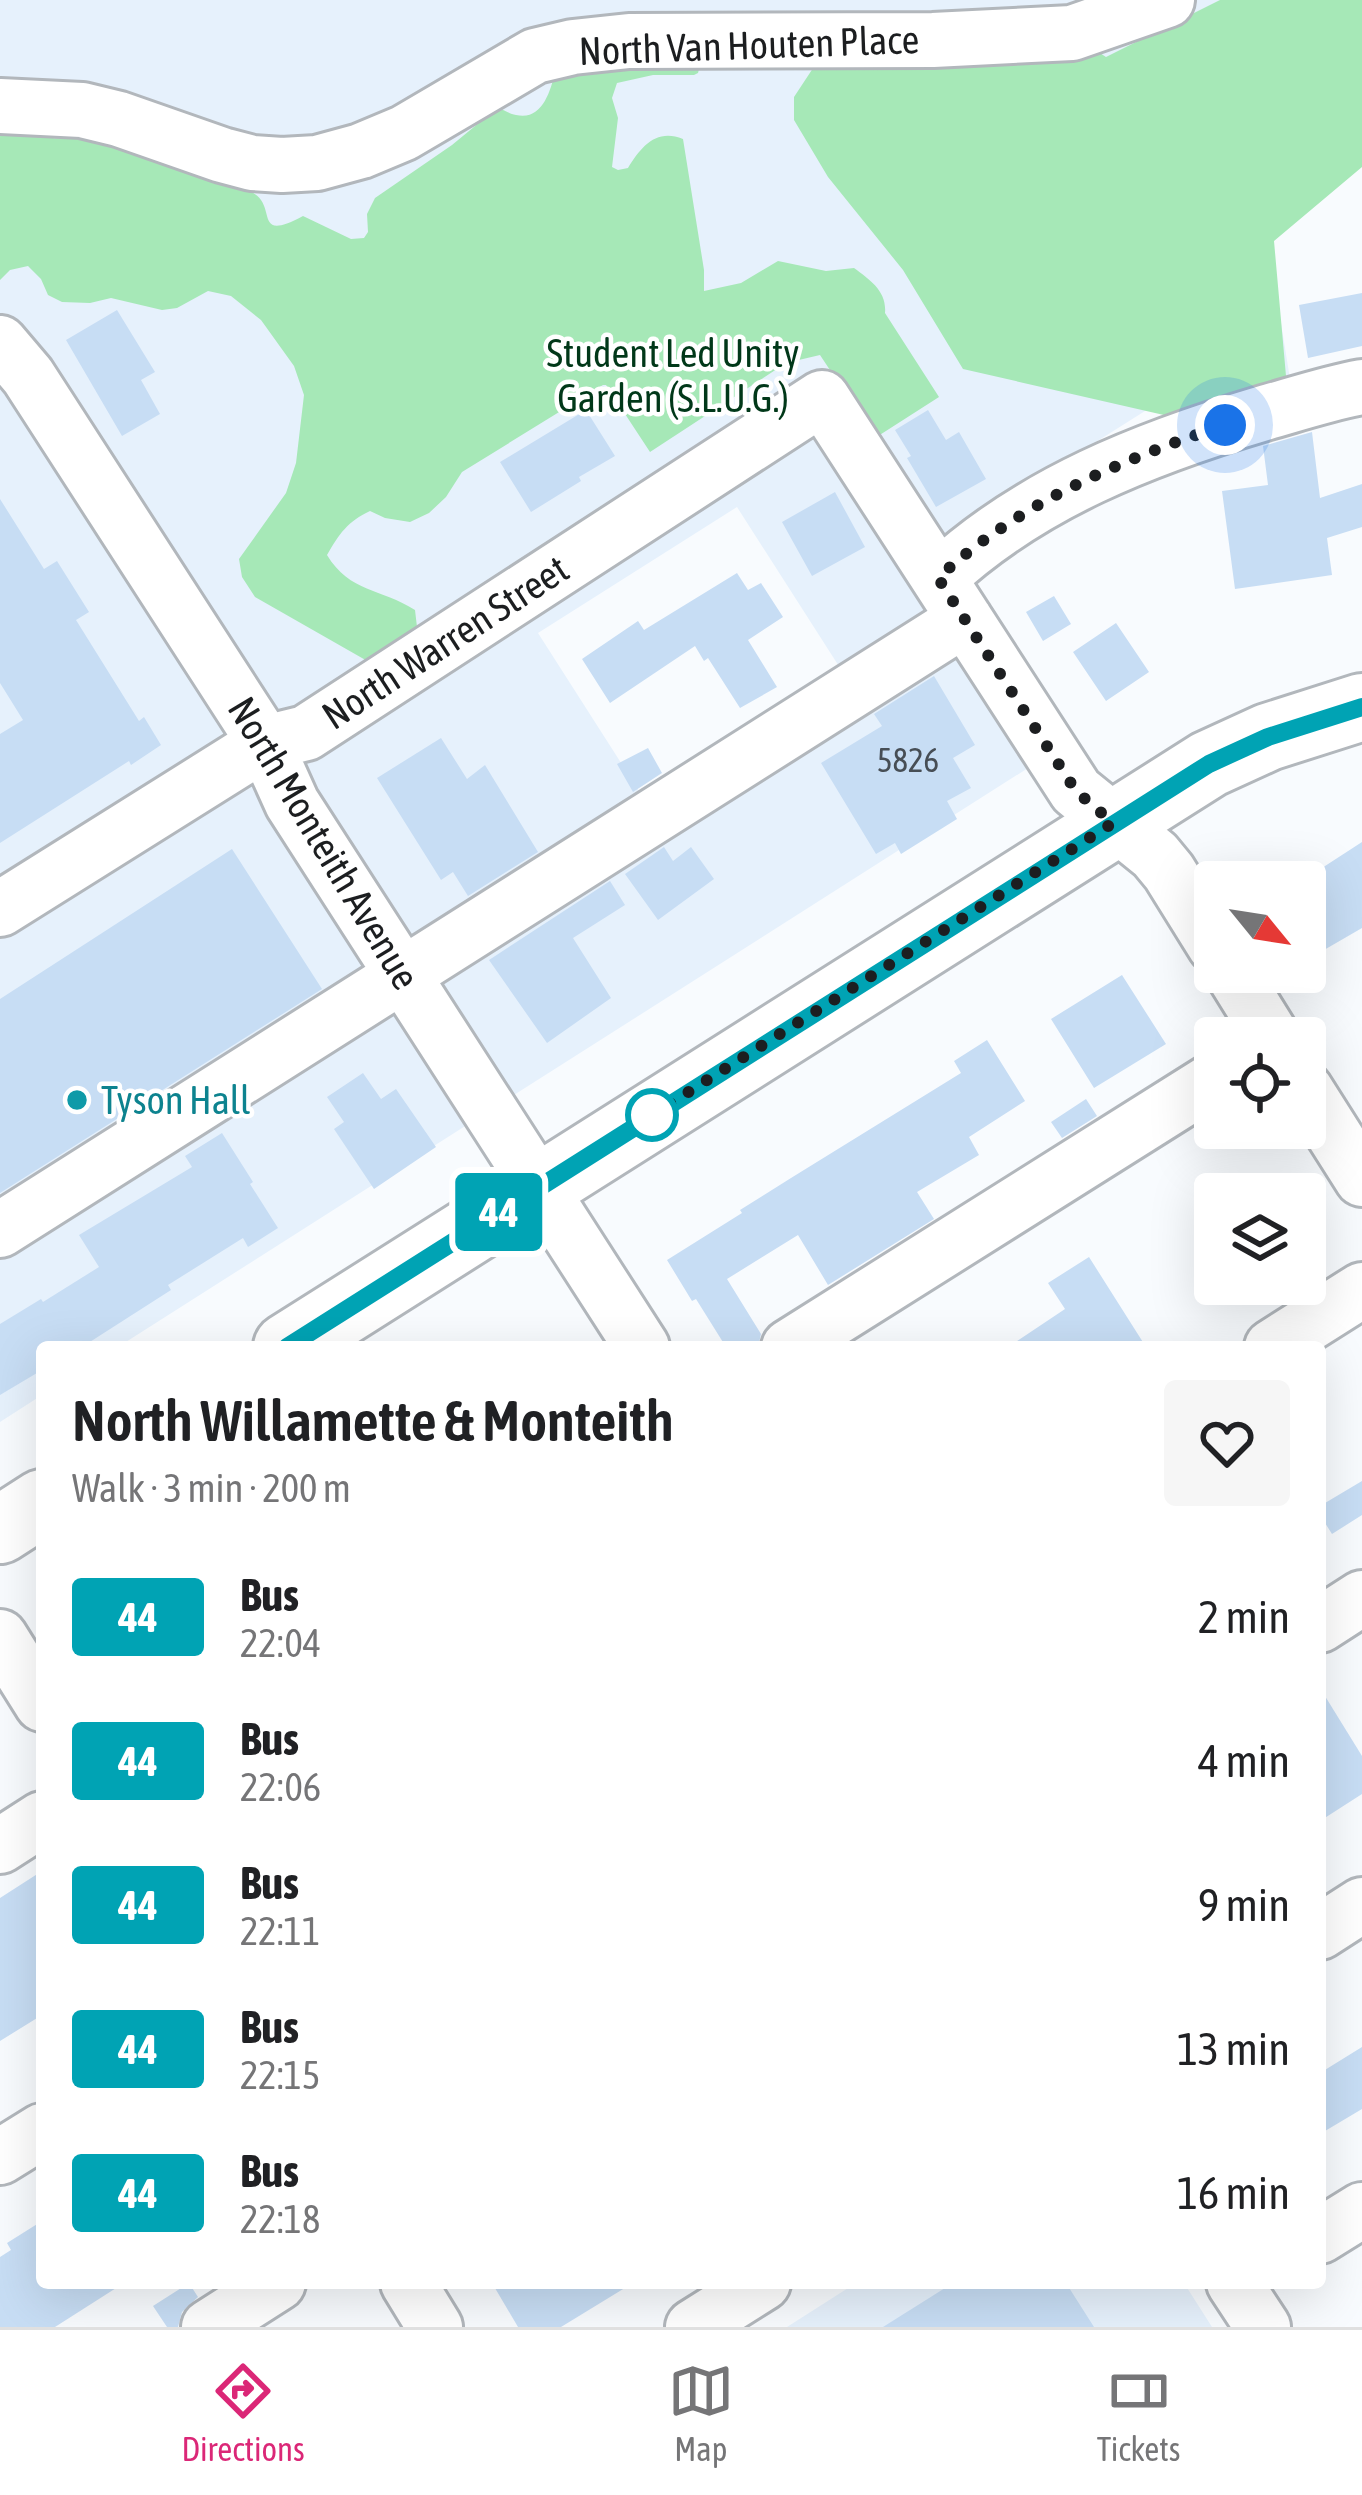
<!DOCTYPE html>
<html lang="en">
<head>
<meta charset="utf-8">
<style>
	body { margin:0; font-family:"Asap Condensed",sans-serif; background:#f6f6f6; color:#202124; height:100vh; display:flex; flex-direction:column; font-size:45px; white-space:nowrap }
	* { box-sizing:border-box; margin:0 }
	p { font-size:39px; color:#757577 }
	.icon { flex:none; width:66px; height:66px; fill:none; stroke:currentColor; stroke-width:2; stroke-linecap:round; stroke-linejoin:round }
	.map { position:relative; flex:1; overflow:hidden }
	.details { position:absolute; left:36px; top:1341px; width:1290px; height:948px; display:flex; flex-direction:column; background:#fff; border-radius:12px; box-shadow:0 12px 48px #0002 }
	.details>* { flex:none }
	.badge { padding:0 24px; border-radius:9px; font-size:42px; line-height:78px }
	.needle { width:78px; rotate:120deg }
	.fabs { position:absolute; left:1194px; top:861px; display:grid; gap:24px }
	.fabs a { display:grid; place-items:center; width:132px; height:132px; border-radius:12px; background:#fff; box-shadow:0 12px 48px #0002; font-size:60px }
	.you { position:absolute; width:60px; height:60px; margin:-30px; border:9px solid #fff; border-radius:50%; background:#1a73e8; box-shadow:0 0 0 18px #1a73e833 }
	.map>.badge { position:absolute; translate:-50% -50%; box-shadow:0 0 0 6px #fff }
	.round { display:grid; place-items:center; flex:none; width:126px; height:126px; border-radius:12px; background:#f6f6f6 }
	.summary { display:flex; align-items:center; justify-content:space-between; height:204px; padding:0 36px }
	h1 { font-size:57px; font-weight:600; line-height:90px }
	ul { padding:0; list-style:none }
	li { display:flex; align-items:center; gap:36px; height:144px; padding:0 36px }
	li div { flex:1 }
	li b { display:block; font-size:45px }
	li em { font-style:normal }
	li .badge { min-width:132px; font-weight:700; text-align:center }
	.tabs { display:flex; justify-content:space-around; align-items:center; height:168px; border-top:3px solid #e0e0e0; background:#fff; font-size:33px; color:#757577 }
	.tabs a { display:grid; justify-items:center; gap:6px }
	.tabs .current { color:#db2777 }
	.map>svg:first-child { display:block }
	.built { fill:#e6f1fc }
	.green { fill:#a6e8b7 }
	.building { fill:#c7ddf4 }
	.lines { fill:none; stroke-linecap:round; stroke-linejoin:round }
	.minor-casing { stroke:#b2b7bc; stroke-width:60 }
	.major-casing { stroke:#b2b7bc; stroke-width:72 }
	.minor { stroke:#fff; stroke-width:54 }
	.major { stroke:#fff; stroke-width:66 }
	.line-casing { stroke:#fff; stroke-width:27 }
	.line { stroke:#00a3b4; stroke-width:18 }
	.walk { stroke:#1c1e20; stroke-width:12; stroke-dasharray:0 21.6 }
	.culture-dot { fill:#0f9aa8; stroke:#fff; stroke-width:4.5 }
	.stop-dot { fill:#fff; stroke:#00a3b4; stroke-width:6 }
	.labels { text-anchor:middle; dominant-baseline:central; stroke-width:9; stroke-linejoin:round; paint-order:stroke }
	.number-label { font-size:33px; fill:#474e55 }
	.street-label { font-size:39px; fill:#1c1e20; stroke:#fff }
	.park-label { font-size:39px; fill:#013819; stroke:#fff }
	.culture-label { font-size:39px; fill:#0d838f; stroke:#fff; text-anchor:start }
</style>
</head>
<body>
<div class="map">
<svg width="1362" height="2327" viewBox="0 0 1362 2327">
	<rect width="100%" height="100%" fill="#f8fbfe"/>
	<!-- built -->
	<path class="built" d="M 0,0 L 1229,0 L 1290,379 L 1164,399 L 912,558 L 941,607 L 842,671 L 737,507 L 538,633 L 655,816 L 954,627 L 1039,761 L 118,1347 L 42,1347 L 42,1395 L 0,1422 Z
		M 856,2283 L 1184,2283 L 1212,2327 L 787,2327 Z"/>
	<!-- green -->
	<path class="green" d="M 1220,0 L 1362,0 L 1362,167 L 1274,241 L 1286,376 L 1177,418 L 963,369 L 903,270 L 828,177 L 794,120 L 794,97 L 825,50 L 1086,44 L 1106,57 Z
		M 701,62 L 698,73 L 694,75 L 653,75 L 617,83 L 612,98 L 618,118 L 612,167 L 618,170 L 628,168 C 641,147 656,128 683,139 L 704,270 L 704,291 L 741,283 L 778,261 L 826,271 L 854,268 C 870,280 887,291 885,313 L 939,397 L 875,438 L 820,355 L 786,363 L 650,452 L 606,385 L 603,385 L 462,472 L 446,497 L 429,513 L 410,522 L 385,518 L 370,511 C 348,521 339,534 327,555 C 350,593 381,588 415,610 L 417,627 L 411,643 L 369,662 L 255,597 L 242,577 L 239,559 L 286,493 L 296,463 L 304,395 L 294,366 L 261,320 L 231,296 L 208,291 L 177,308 L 162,310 L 111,298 L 90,303 L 62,302 L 48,295 L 41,279 L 28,266 L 10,270 L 0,280 L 0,124 C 13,126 23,132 36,135 C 47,138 62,139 73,139 C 86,139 99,134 111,136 C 150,145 187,169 224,184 C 232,188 243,188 251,192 C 279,204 251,244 303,216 L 351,239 L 364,238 L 368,232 L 367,214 L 375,198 L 452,145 L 497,108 C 504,109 509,114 516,115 C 542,121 550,92 555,73 Z"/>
	<!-- building -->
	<path class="building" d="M 1362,293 L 1362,346 L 1308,358 L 1299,305 Z
		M 117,310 L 155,372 L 141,380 L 160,414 L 122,436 L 66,340 Z
		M 586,410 L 615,456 L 579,477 L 581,481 L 531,512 L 500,462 Z
		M 928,410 L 946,440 L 959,432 L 986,479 L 936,507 L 907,458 L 911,456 L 895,430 Z
		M 1312,432 L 1320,498 L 1362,484 L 1362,527 L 1327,538 L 1332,575 L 1235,589 L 1222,491 L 1268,485 L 1263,446 Z
		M 835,492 L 865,547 L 812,576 L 782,522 Z
		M 0,499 L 44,569 L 57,561 L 89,612 L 76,620 L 139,721 L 144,717 L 161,745 L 131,765 L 129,761 L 0,843 L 0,734 L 23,720 L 0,683 Z
		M 737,573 L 748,590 L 761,583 L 783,617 L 748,640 L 777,687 L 740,708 L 708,658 L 704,661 L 695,646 L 610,703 L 582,659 L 638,621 L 644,630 Z
		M 1054,596 L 1071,624 L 1043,641 L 1026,612 Z
		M 1116,623 L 1149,672 L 1106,701 L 1073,652 Z
		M 934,676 L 975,745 L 953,758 L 971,788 L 947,801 L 957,819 L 901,854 L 895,843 L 876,854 L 821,763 L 882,726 L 874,714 Z
		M 441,738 L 467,779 L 485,765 L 538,852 L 468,896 L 453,872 L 441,880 L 377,778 Z
		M 648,748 L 662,773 L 633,792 L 617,764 Z
		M 1362,842 L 1362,928 L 1305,961 L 1305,879 Z
		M 664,847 L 673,861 L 691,847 L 714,879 L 658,920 L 625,874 Z
		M 232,849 L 322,989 L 0,1193 L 0,999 Z
		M 610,881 L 625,905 L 573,938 L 611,998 L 547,1043 L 489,960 Z
		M 1122,975 L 1166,1044 L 1094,1088 L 1051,1019 Z
		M 987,1040 L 1025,1101 L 969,1137 L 979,1155 L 917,1192 L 934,1219 L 828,1285 L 798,1235 L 727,1279 L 761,1334 L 758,1347 L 726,1347 L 696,1299 L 692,1301 L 667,1260 L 742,1213 L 740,1210 L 791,1178 L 961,1073 L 954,1061 Z
		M 363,1073 L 381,1099 L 396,1089 L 436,1147 L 374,1189 L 334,1129 L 344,1122 L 327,1097 Z
		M 1086,1099 L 1097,1116 L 1062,1138 L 1051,1122 Z
		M 222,1133 L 253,1182 L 250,1184 L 278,1228 L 248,1247 L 243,1238 L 168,1285 L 171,1290 L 82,1347 L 42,1347 L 42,1370 L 0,1395 L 0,1324 L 41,1299 L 43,1302 L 99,1267 L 79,1235 L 192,1167 L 185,1156 Z
		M 1089,1257 L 1146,1347 L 1008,1347 L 1065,1309 L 1048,1283 Z
		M 1362,1481 L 1362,1515 L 1332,1534 L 1320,1515 L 1320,1506 Z
		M 1320,1688 L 1362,1756 L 1362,1794 L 1320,1821 Z
		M 42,1871 L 42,2015 L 0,2041 L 0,1898 Z
		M 1362,2047 L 1362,2109 L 1320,2134 L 1320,2073 Z
		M 42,2221 L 42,2283 L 124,2283 L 55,2327 L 0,2327 L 0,2257 L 11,2250 L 7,2243 Z
		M 189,2283 L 198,2297 L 182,2312 L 178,2327 L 167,2327 L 153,2306 Z
		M 492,2283 L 633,2283 L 561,2327 L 518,2327 Z
		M 953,2283 L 1066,2283 L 1094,2327 L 883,2327 Z"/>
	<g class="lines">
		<!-- minor casing -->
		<g class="minor-casing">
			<path id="minor" d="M 0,106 L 82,110 L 119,119 L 222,155 L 252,163 L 282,165 L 317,163 L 361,151 L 404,133 L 535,56 L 573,47 L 629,41 L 933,40 L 1072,33 L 1167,0
				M 0,343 L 28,376 L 265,743 L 292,803 L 642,1347
				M 939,578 C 1030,493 1146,448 1264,413 C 1296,404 1329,393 1362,387
				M 0,909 L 265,743 L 306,733 L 822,398 L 1076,791 L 1155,855 L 1169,872 L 1215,946
				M 1232,972 L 1273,1038
				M 1305,1089 L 1362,1179
				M 0,1230 L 965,619
				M 789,1347 L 1215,1079
				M 1272,1347 L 1362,1290
				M 1320,1625 L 1362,1598
				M 0,1637 L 42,1704
				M 0,1846 L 42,1819
				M 1320,1932 L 1362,1905
				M 0,2157 L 42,2131
				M 1320,2236 L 1362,2210
				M 408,2283 L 435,2327
				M 1234,2283 L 1263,2327
				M 209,2327 L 278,2283
				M 693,2327 L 763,2283"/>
		</g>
		<!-- major casing -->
		<g class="major-casing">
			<path id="major" d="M 287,1347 L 1209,764 L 1268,737 L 1362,707
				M 0,1530 L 42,1503"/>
		</g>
		<!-- minor -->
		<use href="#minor" class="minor"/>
		<!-- major -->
		<use href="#major" class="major"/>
	</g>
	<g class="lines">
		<!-- line casing -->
		<g class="line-casing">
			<path id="line" d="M 287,1347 L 1209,764 L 1268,737 L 1362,707"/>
		</g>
		<!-- line -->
		<use href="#line" class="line"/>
		<!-- walk -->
		<path class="walk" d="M 652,1115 L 1113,823 L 1076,791 L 938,578 C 1020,502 1121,460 1225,425"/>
	</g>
	<!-- markers -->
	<circle class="culture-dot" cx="77" cy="1100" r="12"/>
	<circle class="stop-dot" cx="652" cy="1115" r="24"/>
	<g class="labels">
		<!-- number labels -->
		<g class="number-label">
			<text x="908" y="760">5826</text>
		</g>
		<!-- street labels -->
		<g class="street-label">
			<text transform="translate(749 45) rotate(-2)">North Van Houten Place</text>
			<text transform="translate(445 642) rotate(-33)">North Warren Street</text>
			<text transform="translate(324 843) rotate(59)">North Monteith Avenue</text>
		</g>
		<!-- park labels -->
		<g class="park-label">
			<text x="673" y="353">Student Led Unity<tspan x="673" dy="45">Garden (S.L.U.G.)</tspan></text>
		</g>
		<!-- culture labels -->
		<g class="culture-label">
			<text x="101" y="1100">Tyson Hall</text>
		</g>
	</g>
</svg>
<div class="fabs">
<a><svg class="needle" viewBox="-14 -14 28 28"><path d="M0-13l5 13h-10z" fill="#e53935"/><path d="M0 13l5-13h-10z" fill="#757577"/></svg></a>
<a><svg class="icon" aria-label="locate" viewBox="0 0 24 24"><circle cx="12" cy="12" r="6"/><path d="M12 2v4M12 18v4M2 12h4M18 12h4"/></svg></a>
<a><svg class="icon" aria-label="layers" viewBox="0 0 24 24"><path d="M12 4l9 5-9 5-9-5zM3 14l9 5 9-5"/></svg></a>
</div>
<div class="you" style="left:1225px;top:425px"></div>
<b class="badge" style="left:499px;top:1212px;background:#00a3b4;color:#fff">44</b>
<section class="details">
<div class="summary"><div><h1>North Willamette &amp; Monteith</h1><p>Walk · 3 min · 200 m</p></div><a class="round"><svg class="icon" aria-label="heart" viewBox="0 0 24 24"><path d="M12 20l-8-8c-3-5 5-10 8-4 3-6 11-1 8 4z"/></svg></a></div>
<ul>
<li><span class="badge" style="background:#00a3b4;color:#fff">44</span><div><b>Bus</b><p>22:04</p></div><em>2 min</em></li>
<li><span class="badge" style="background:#00a3b4;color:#fff">44</span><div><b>Bus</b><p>22:06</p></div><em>4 min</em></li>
<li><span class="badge" style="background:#00a3b4;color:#fff">44</span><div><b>Bus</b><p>22:11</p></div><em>9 min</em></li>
<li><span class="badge" style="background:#00a3b4;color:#fff">44</span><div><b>Bus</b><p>22:15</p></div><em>13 min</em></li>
<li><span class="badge" style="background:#00a3b4;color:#fff">44</span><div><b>Bus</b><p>22:18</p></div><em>16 min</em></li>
</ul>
</section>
</div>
<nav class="tabs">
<a class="current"><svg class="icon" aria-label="directions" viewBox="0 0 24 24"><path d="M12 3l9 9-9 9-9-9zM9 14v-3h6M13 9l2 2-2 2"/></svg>Directions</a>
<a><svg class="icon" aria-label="map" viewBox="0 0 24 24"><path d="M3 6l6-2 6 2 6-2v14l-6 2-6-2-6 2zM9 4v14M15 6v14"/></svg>Map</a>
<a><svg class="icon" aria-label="tickets" viewBox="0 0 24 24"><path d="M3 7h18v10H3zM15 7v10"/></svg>Tickets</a>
</nav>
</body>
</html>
